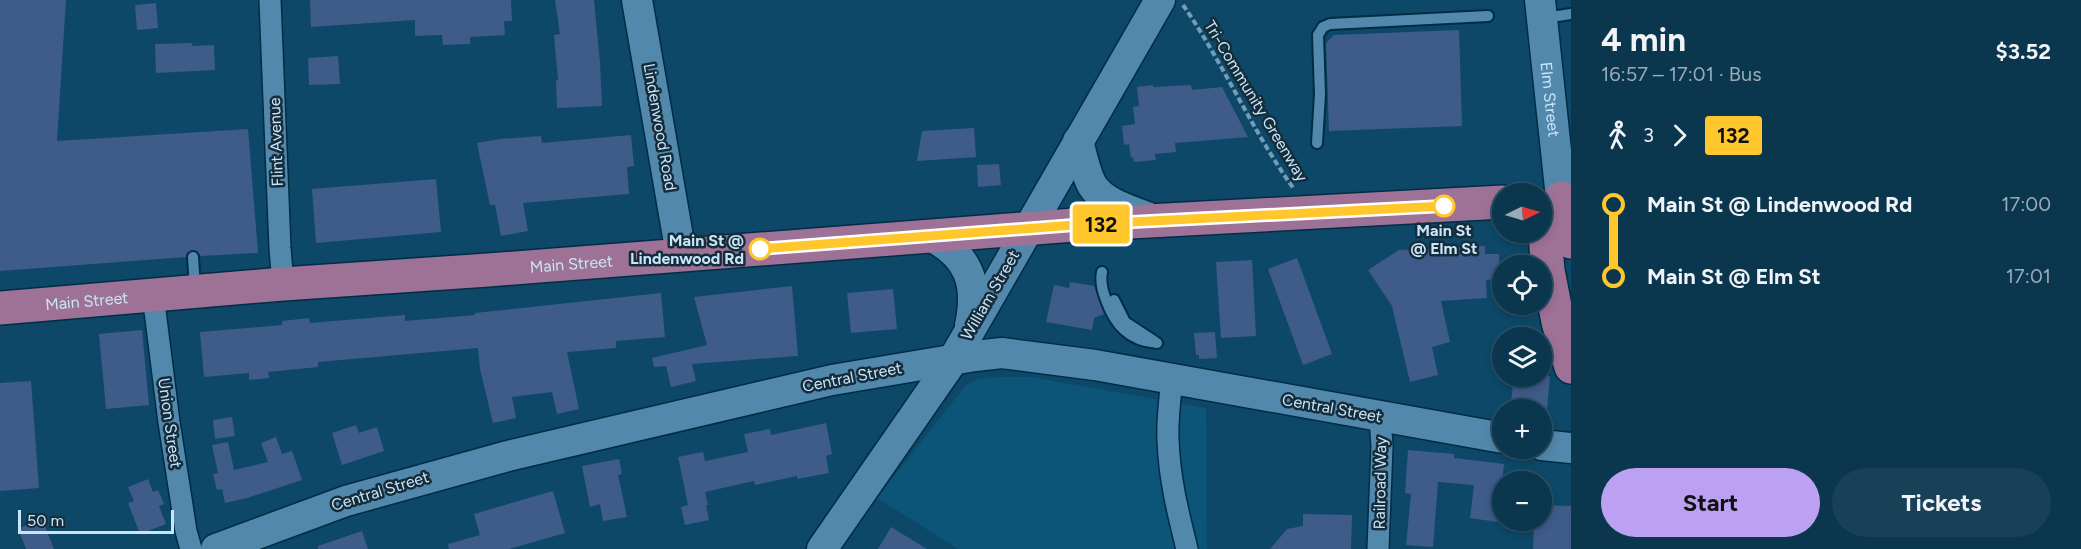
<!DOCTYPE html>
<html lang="en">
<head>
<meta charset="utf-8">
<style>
	body { margin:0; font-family:Figtree,sans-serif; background:#184158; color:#f1f3f6; height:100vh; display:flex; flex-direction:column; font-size:22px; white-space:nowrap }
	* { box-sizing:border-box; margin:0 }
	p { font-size:20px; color:#99abb6 }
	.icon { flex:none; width:33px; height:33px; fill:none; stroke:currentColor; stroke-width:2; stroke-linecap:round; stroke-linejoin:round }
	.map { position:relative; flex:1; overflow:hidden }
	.details { display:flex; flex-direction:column; background:#0a364e; width:510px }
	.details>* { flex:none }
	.badge { padding:0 12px; border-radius:4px; font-size:21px; line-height:39px }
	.needle { width:39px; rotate:85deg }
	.controls { position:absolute; left:1492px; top:183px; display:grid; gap:12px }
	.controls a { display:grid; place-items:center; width:60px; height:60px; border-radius:50%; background:#0a364e; box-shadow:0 3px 9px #0003,0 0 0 2px #2a5066; font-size:30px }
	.scale { position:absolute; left:18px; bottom:15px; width:156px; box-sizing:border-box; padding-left:6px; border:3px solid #c9e5f9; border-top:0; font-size:16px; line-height:21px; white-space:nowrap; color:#c9e5f9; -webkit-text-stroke:4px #152c3b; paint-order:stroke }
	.map>.badge { position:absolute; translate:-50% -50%; box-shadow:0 0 0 3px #fff }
	.legs { display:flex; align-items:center; gap:9px; height:66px; padding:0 30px; font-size:20px }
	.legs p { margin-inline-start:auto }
	.head { display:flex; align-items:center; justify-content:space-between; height:102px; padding:0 30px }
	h1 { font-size:33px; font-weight:700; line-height:45px }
	.cta { display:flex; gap:12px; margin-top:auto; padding:12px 30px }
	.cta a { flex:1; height:69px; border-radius:36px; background:#bca0f2; color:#111; font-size:24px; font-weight:700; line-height:69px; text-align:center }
	.cta a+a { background:#184158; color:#f1f3f6 }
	ul { padding:0 30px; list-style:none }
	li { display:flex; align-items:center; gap:21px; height:72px; font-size:22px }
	li i { display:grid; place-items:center; width:9px; height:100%; margin:0 8px; background:currentColor }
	li i::after { content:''; width:15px; height:15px; margin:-8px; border:4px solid; border-radius:50%; background:#0a364e }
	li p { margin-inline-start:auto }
	li:first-child i { background:linear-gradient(#0000 50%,currentColor 0) }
	li:last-child i { background:linear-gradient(currentColor 50%,#0000 0) }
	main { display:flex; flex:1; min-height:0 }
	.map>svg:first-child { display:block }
	.built { fill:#0c5478 }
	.building { fill:#3f5b89 }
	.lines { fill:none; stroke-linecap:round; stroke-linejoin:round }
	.lane-casing { stroke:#002d45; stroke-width:14 }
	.street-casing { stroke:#002d45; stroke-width:24 }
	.secondary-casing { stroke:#002d45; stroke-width:33 }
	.primary-casing { stroke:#002d45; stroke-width:36 }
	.path { stroke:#739db7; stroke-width:4; stroke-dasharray:6 3; stroke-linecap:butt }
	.lane { stroke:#5288ac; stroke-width:10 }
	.street { stroke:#5288ac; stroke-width:21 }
	.secondary { stroke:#5288ac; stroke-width:30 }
	.primary { stroke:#9e7197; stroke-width:33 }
	.line-1-casing { stroke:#fff; stroke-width:14 }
	.line-1 { stroke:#ffc72c; stroke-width:9 }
	.stop-1-dot { fill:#fff; stroke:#ffc72c; stroke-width:3 }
	.labels { text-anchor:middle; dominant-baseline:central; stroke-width:5; stroke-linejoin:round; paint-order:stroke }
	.street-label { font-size:16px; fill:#c9e5f9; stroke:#152c3b }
	.stop-label { font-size:16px; font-weight:bold; fill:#c9e5f9; stroke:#152c3b }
</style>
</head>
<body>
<main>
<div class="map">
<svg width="1571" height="549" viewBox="0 0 1571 549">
	<rect width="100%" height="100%" fill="#0d4868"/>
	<!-- built -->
	<path class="built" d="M 1000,377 L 1031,377 L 1206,408 L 1207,549 L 958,549 L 877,498 L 966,385 L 977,379 Z"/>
	<!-- building -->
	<path class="building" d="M 0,0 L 66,0 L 57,141 L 248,129 L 258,253 L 200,256 L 197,251 L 192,250 L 187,253 L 186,257 L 0,271 Z
		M 310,0 L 511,0 L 512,21 L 504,21 L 505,35 L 470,37 L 470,44 L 443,45 L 442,35 L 415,36 L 415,20 L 311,27 Z
		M 555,0 L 594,0 L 600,63 L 602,106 L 557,108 L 556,80 L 558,80 L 554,35 L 560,34 Z
		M 156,3 L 158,28 L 137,30 L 135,5 Z
		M 1459,30 L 1462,126 L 1329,131 L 1326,43 L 1334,35 Z
		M 192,43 L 192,46 L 214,45 L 215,70 L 156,73 L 155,44 Z
		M 338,56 L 340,84 L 309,85 L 308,58 Z
		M 1153,85 L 1153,87 L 1191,85 L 1192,90 L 1222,87 L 1248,137 L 1175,143 L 1176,152 L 1155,154 L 1156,160 L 1134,162 L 1133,157 L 1131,158 L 1129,144 L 1124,145 L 1122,126 L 1135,124 L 1133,107 L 1139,106 L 1137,87 Z
		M 974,128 L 976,157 L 917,161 L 922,131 Z
		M 631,135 L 634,166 L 627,167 L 629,194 L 523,203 L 528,231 L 501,236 L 495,205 L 490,205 L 477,143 L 500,139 L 541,136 L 542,143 Z
		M 999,164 L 1001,185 L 978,187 L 977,165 Z
		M 436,179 L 441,232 L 316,243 L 312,189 Z
		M 1485,246 L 1485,254 L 1499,254 L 1500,279 L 1486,280 L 1487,298 L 1441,301 L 1450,342 L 1432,347 L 1438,375 L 1410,382 L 1392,306 L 1368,270 L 1399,250 Z
		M 1297,258 L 1332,354 L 1303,365 L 1268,269 Z
		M 1252,260 L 1256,336 L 1221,338 L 1216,262 Z
		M 1070,282 L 1094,286 L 1104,314 L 1094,318 L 1092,330 L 1046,322 L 1054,285 L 1069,288 Z
		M 792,286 L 798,356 L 692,364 L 696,381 L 671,387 L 666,366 L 654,367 L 652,358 L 707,345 L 694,297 Z
		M 893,289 L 897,329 L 851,333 L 847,293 Z
		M 661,293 L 665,337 L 616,341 L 616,348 L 567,352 L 579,409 L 557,414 L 552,392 L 512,397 L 516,418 L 493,423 L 480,369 L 478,348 L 318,362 L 318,367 L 268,372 L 269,378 L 249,380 L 249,373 L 204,377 L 200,332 L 282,325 L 282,321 L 309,318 L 310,323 L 405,315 L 405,321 L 475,315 L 475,313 Z
		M 142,330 L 149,405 L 106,409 L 99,334 Z
		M 1215,332 L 1217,358 L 1199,359 L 1199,355 L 1196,355 L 1194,333 Z
		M 1514,376 L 1550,376 L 1547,410 L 1510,410 Z
		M 31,381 L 39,488 L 0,491 L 0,383 Z
		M 232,417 L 235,436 L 215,439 L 213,420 Z
		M 826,423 L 832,454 L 826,456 L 829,473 L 797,479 L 797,476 L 755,485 L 754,481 L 705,492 L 708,505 L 706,505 L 709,520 L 685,525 L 681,507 L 688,505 L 678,457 L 703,452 L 705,461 L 748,452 L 744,434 L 770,429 L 771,435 Z
		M 356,425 L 359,433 L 377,427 L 384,451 L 342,465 L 332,433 Z
		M 276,437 L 282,454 L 292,451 L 302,480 L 247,498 L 225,503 L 222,489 L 217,490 L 213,474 L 218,473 L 212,445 L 228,442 L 234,470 L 268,462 L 261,443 Z
		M 1408,450 L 1454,454 L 1454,458 L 1504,464 L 1497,522 L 1470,518 L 1474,485 L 1438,482 L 1433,547 L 1406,545 L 1411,494 L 1405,493 Z
		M 619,459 L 622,474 L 618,475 L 627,517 L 603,521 L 600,504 L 590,507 L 582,466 Z
		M 148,479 L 153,492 L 158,490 L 164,504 L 159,506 L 166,524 L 140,534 L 128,503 L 134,501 L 128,487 Z
		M 553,491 L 565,533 L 509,549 L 449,549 L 448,544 L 480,535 L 474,514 Z
		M 1542,505 L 1571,506 L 1571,549 L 1533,549 L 1534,520 L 1542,520 Z
		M 1303,514 L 1352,515 L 1351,549 L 1270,549 L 1287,529 L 1303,526 Z
		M 42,519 L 54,549 L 26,549 L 18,529 Z
		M 891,527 L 927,549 L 878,549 Z
		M 362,531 L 368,549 L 318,549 L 318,546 Z"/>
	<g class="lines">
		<!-- lane casing -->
		<g class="lane-casing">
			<path id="lane" d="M 1545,18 L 1571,14
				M 1317,143 L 1320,94 L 1318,35 L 1323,27 L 1330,24 L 1488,16
				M 193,257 L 195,288
				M 1102,272 C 1100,282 1102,290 1106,300 C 1115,325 1129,341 1157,343
				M 1114,300 L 1125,322 L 1154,341"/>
		</g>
		<!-- street casing -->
		<g class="street-casing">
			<path id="street" d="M 270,0 L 280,248 L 283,284
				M 153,295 L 169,422 L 186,531 L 191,549
				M 1172,379 C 1170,399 1167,419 1168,439 C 1169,477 1178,513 1187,549
				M 1378,549 L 1382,446 L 1380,417"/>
		</g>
		<!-- secondary casing -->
		<g class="secondary-casing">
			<g id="secondary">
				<path d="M 637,0 L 681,254"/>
				<path id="s1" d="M 1540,0 L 1561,198"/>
				<path d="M 1078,141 C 1082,155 1085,172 1092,185 C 1104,205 1137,212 1157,221"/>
				<path d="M 930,236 C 969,255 979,284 970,325"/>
				<path d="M 1542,445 L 1571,448"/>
				<path d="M 216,549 L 346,501 L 508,456 L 832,380 L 975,356 L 1002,353 L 1095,365 L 1503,438"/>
				<path d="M 822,549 L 953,360 L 1160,0"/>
			</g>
		</g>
		<!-- primary casing -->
		<g class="primary-casing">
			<g id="primary">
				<path d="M 1561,198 L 1545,236 L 1548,270 L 1558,322 L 1571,367"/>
				<path d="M 1561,198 L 1571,242"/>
				<path id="s2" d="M 0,308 L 283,284 L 488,270 L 1074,225 L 1503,202"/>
			</g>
		</g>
		<!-- path -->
		<path class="path" d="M 1183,5 C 1224,64 1252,131 1294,189"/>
		<!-- lane -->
		<use href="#lane" class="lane"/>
		<!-- street -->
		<use href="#street" class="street"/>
		<!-- secondary -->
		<use href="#secondary" class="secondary"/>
		<!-- primary -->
		<use href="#primary" class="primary"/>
	</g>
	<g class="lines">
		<!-- line-1 casing -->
		<g class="line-1-casing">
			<path id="line-1" d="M 760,249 L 1074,225 L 1444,206"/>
		</g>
		<!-- line-1 -->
		<use href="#line-1" class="line-1"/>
	</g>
	<!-- markers -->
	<g class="stop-1-dot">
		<circle cx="1444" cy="206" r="10"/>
		<circle cx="760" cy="249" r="10"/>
	</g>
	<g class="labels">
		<!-- street labels -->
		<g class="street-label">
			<text stroke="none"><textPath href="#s1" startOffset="100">Elm Street</textPath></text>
			<text transform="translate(1256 101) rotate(59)">Tri-Community Greenway</text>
			<text transform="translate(660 127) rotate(80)">Lindenwood Road</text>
			<text transform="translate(276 142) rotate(-92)">Flint Avenue</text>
			<text stroke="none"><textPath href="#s2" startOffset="573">Main Street</textPath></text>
			<text transform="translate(990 295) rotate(-60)">William Street</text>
			<text stroke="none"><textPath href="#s2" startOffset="87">Main Street</textPath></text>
			<text transform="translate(852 377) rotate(-11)">Central Street</text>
			<text transform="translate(1332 408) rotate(10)">Central Street</text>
			<text transform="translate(170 423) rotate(82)">Union Street</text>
			<text transform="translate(1380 483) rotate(-89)">Railroad Way</text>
			<text transform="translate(380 491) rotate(-17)">Central Street</text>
		</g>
		<!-- stop labels -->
		<g class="stop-label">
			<text x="1444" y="230">Main St<tspan x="1444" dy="18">@ Elm St</tspan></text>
			<text x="744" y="240" text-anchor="end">Main St @<tspan x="744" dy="18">Lindenwood Rd</tspan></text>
		</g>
	</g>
</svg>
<div class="controls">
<a><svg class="needle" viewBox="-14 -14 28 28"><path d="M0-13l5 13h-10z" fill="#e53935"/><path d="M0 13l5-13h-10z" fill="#99abb6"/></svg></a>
<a><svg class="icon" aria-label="locate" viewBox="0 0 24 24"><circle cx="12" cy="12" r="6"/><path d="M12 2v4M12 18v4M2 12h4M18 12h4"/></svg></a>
<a><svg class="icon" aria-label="layers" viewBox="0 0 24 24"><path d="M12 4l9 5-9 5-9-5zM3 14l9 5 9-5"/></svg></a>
<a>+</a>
<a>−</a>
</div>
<div class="scale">50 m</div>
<b class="badge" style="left:1101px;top:224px;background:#ffc72c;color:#111">132</b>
</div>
<section class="details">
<div class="head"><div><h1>4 min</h1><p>16:57 – 17:01 · Bus</p></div><b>$3.52</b></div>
<div class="legs"><svg class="icon" aria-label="walk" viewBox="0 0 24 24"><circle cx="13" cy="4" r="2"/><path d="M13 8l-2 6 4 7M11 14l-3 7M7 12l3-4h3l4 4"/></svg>3<svg class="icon" aria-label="forward" viewBox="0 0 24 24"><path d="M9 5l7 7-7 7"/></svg><b class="badge" style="background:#ffc72c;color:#111">132</b></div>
<ul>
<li><i style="color:#ffc72c"></i><b>Main St @ Lindenwood Rd</b><p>17:00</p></li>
<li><i style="color:#ffc72c"></i><b>Main St @ Elm St</b><p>17:01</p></li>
</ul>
<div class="cta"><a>Start</a><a>Tickets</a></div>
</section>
</main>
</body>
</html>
